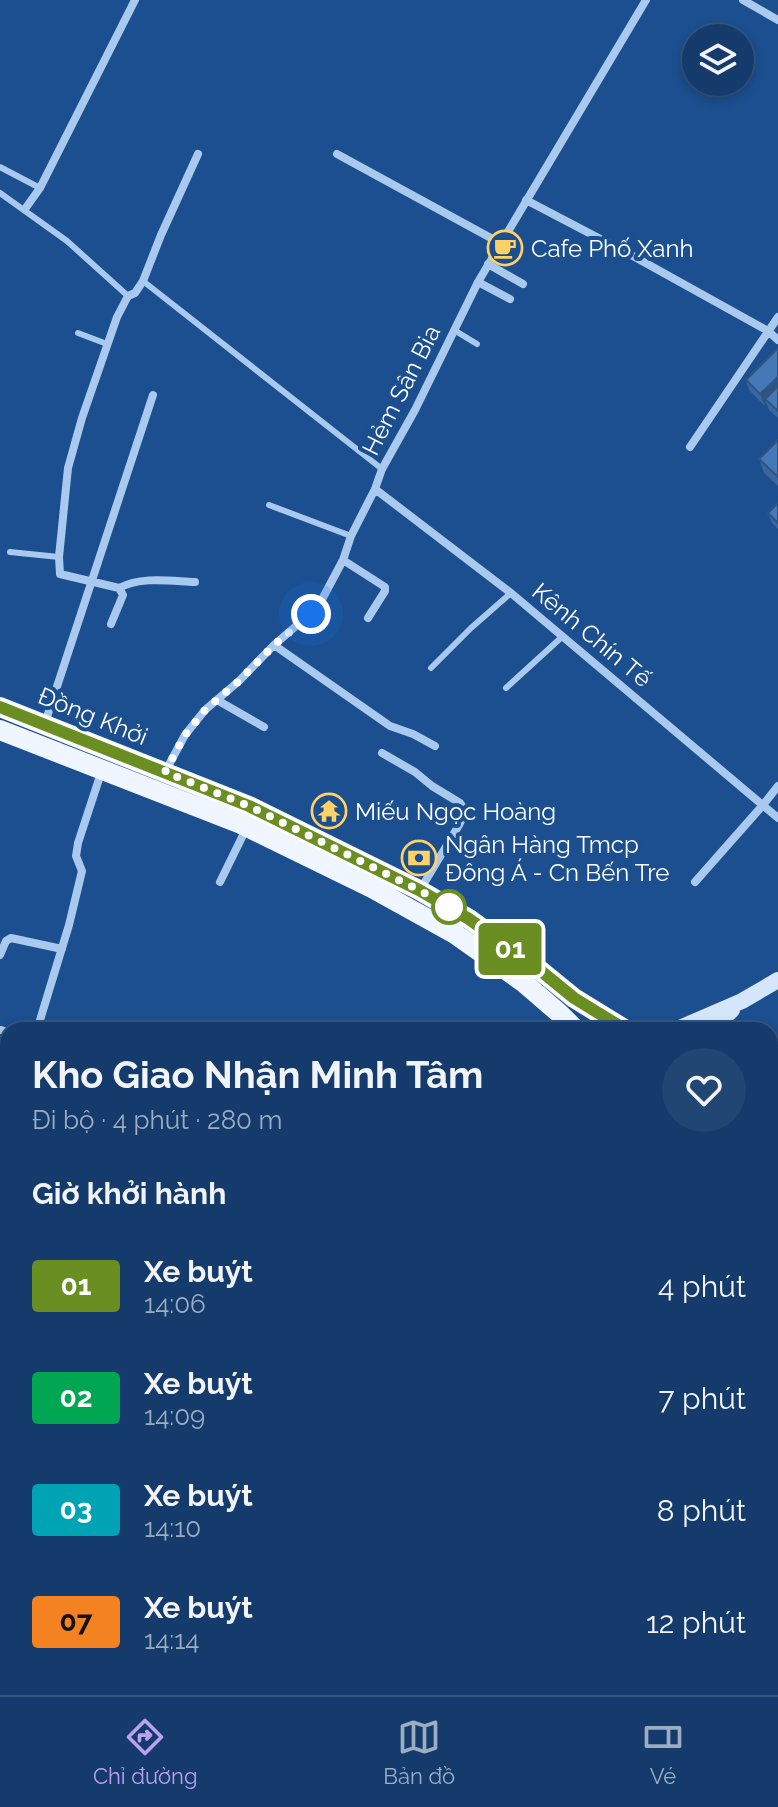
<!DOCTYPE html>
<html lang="vi">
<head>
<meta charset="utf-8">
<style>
	body { margin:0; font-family:Raleway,sans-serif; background:#214673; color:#f1f3f6; height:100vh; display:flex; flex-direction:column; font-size:30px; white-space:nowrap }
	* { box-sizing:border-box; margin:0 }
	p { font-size:26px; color:#9dadc1 }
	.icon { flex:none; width:44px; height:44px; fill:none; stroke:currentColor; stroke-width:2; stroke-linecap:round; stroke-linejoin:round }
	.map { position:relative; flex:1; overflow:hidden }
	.side { position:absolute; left:0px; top:1022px; width:778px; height:674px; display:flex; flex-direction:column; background:#143b6b; border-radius:24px 24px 0 0; box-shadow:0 4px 12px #0003,0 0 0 2px #33557e }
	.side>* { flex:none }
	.badge { padding:0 16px; border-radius:6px; font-size:28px; line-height:52px }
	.buttons { position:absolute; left:682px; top:24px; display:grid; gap:16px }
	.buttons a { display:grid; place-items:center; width:72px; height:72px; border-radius:50%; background:#143b6b; box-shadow:0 4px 12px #0003,0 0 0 2px #33557e; font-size:40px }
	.you { position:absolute; width:40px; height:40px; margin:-20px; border:6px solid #fff; border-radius:50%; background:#1a73e8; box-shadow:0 0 0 12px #1a73e833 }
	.map>.badge { position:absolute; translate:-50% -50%; box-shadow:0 0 0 4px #fff }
	h2 { padding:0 32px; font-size:30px; line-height:72px }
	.round { display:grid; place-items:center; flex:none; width:84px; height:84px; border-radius:42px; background:#214673 }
	.head { display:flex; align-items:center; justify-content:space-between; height:136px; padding:0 32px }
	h1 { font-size:38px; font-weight:700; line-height:60px }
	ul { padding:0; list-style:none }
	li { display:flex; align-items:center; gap:24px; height:112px; padding:0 32px }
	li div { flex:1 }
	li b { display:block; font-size:30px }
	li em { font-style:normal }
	li .badge { min-width:88px; font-weight:700; text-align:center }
	.dock { display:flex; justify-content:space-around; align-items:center; height:112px; border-top:2px solid #33557e; background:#143b6b; font-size:22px; color:#9dadc1 }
	.dock a { display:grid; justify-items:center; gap:4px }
	.dock .active { color:#bca0f2 }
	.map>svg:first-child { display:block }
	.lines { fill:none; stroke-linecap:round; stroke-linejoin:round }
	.lane { stroke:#a9c9ee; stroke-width:6 }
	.street { stroke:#a9c9ee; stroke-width:8 }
	.secondary { stroke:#d6e6fa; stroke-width:16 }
	.primary { stroke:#f0f6ff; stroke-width:20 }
	.wall { fill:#3a679d }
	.shaded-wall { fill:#305480 }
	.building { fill:#4478b7; stroke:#305480; stroke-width:2 }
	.line-casing { stroke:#fff; stroke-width:18 }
	.line { stroke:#6b8e23; stroke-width:12 }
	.walk { stroke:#fff; stroke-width:8; stroke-dasharray:0 14.4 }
	.stop-dot { fill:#fff; stroke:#6b8e23; stroke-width:4 }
	.labels { text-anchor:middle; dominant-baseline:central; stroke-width:8; stroke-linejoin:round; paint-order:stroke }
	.poi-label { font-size:24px; fill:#fff; stroke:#1b4f8f; text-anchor:start }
	.street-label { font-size:24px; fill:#fff; stroke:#1b4f8f }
</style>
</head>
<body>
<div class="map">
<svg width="778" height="1695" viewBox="0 0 778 1695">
	<rect width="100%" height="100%" fill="#1b4f8f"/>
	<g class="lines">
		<!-- lane -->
		<path class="lane" d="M 0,167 L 40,188
			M 0,193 L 67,241 L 128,296
			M 143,281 L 382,469
			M 454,330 L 477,344
			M 78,333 L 107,344
			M 269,505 L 351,536
			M 10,552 L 59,557
			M 431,668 L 471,628 L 511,593
			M 506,688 L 563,636"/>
		<!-- street -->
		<path class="street" d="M 743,0 L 778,20
			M 337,154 L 500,243
			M 526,200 L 633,256 L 768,331 L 778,340
			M 25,209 L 40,188 L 135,0
			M 488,264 L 523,284
			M 478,282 L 510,299
			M 690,447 L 778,317
			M 375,489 L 511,593 L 778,818
			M 343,560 L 385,587 L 385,591 L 368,618
			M 119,588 C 142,576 170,581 195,582
			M 111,624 L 123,595 L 119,588 L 60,574 L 59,557 L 68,468 L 82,418 L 117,317 L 128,296 L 135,293 L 143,281 L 161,235 L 198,154
			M 274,645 L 390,726 L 413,734 L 435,746
			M 217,700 L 264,727
			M 45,723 L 153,395
			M 382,753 L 415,772 L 432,786 L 460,803 L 464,809 L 464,815 L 459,825 L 420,890
			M 165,772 L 185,735 L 205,710 L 239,681 L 274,645 L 318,607 L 343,560 L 351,536 L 375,489 L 382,469 L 415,410 L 478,282 L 646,0
			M 220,882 L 246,829
			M 695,882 L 763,805 L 778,786
			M 0,955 L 6,941 L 11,938 L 62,949
			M 0,1030 L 8,1032
			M 37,1030 L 69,925 L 82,871 L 76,856 L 78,843 L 102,770
			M 770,1575 L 778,1581
			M 770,1660 L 778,1650
			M 7,1695 L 10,1688
			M 424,1695 L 429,1688
			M 742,1695 L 748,1688"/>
		<!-- secondary -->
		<path class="secondary" d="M 675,1030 L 742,1001 L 778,980
			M 711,1030 L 732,1010
			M 0,1451 L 8,1446"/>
		<!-- primary -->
		<path class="primary" d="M 0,707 L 249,806 L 419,890 L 469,919 L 536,967 L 574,998 L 626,1030
			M 0,730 L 241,824 L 372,888 L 455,934 L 523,982 L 559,1013 L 576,1030
			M 770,1220 L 778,1231
			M 770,1255 L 778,1265"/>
	</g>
	<!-- wall -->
	<path class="wall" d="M 778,348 L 778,418 L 769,410 L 766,402 L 764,405 L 749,390 L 746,380 Z
		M 778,440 L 778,486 L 764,473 L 759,459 Z
		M 778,503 L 778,529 L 772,523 L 768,513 Z"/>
	<!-- shaded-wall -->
	<path class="shaded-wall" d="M 778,377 L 778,391 L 765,399 L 766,402 L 764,405 L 760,394 Z"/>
	<!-- building -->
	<path class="building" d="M 778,348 L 778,377 L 760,394 L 746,380 Z
		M 778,386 L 778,411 L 765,399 Z
		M 778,440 L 778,477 L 759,459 Z
		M 778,503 L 778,523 L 768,513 Z"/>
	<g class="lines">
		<!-- line casing -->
		<g class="line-casing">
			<path id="line" d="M 0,707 L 249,806 L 419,890 L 469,919 L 536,967 L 574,998 L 626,1030"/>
		</g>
		<!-- line -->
		<use href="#line" class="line"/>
		<!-- walk -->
		<path class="walk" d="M 311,614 L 274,645 L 239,681 L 205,710 L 185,735 L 165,772 L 249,806 L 419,890 L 449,907"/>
	</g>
	<!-- icons -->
	<defs>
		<g id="cafe-ring" transform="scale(1.8)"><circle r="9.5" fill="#1b4f8f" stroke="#ffd166" stroke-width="1.5"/><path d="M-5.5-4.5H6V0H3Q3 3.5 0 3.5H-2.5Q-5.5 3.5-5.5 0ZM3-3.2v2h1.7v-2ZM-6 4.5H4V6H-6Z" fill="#ffd166"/></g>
		<g id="temple-ring" transform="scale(1.8)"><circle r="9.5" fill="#1b4f8f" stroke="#ffd166" stroke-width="1.5"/><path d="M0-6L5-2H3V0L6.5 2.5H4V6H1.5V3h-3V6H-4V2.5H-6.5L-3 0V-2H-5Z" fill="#ffd166"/></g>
		<g id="bank-ring" transform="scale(1.8)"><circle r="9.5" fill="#1b4f8f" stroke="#ffd166" stroke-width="1.5"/><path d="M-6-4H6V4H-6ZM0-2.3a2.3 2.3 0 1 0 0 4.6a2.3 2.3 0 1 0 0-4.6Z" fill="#ffd166"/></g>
	</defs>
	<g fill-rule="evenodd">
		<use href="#cafe-ring" x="505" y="248"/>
		<use href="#temple-ring" x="329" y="811"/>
		<use href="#bank-ring" x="419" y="858"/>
	</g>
	<!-- markers -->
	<circle class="stop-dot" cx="449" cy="907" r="16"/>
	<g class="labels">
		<!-- poi labels -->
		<g class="poi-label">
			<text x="531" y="248">Cafe Phố Xanh</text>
			<text x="355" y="811">Miếu Ngọc Hoàng</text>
			<text x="445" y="844">Ngân Hàng Tmcp<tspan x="445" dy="28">Đông Á - Cn Bến Tre</tspan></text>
		</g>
		<!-- street labels -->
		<g class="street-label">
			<text transform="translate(401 390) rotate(-63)">Hẻm Sân Bia</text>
			<text transform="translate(592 635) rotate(40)">Kênh Chín Tế</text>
			<text transform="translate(93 716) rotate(22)">Đồng Khởi</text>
		</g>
	</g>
</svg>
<div class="buttons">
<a><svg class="icon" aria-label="layers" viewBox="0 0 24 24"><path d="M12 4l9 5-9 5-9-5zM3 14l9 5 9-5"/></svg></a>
</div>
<div class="you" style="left:311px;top:614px"></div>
<b class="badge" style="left:510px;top:949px;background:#6b8e23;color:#fff">01</b>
<section class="side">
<div class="head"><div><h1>Kho Giao Nhận Minh Tâm</h1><p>Đi bộ · 4 phút · 280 m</p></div><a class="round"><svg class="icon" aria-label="heart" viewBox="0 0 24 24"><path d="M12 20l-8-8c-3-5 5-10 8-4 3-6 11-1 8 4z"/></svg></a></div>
<h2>Giờ khởi hành</h2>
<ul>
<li><span class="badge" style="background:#6b8e23;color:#fff">01</span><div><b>Xe buýt</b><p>14:06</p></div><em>4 phút</em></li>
<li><span class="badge" style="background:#00a651;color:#fff">02</span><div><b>Xe buýt</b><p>14:09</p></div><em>7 phút</em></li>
<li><span class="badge" style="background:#00a3b4;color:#fff">03</span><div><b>Xe buýt</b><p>14:10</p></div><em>8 phút</em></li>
<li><span class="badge" style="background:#f58220;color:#111">07</span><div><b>Xe buýt</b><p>14:14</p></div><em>12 phút</em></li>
</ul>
</section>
</div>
<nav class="dock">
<a class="active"><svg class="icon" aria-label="directions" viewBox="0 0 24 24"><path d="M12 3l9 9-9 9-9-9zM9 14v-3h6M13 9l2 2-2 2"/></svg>Chỉ đường</a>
<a><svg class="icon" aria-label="map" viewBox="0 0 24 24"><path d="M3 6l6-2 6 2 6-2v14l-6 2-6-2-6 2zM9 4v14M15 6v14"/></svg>Bản đồ</a>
<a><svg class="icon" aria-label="tickets" viewBox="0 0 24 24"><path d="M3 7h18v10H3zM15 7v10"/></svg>Vé</a>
</nav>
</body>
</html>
